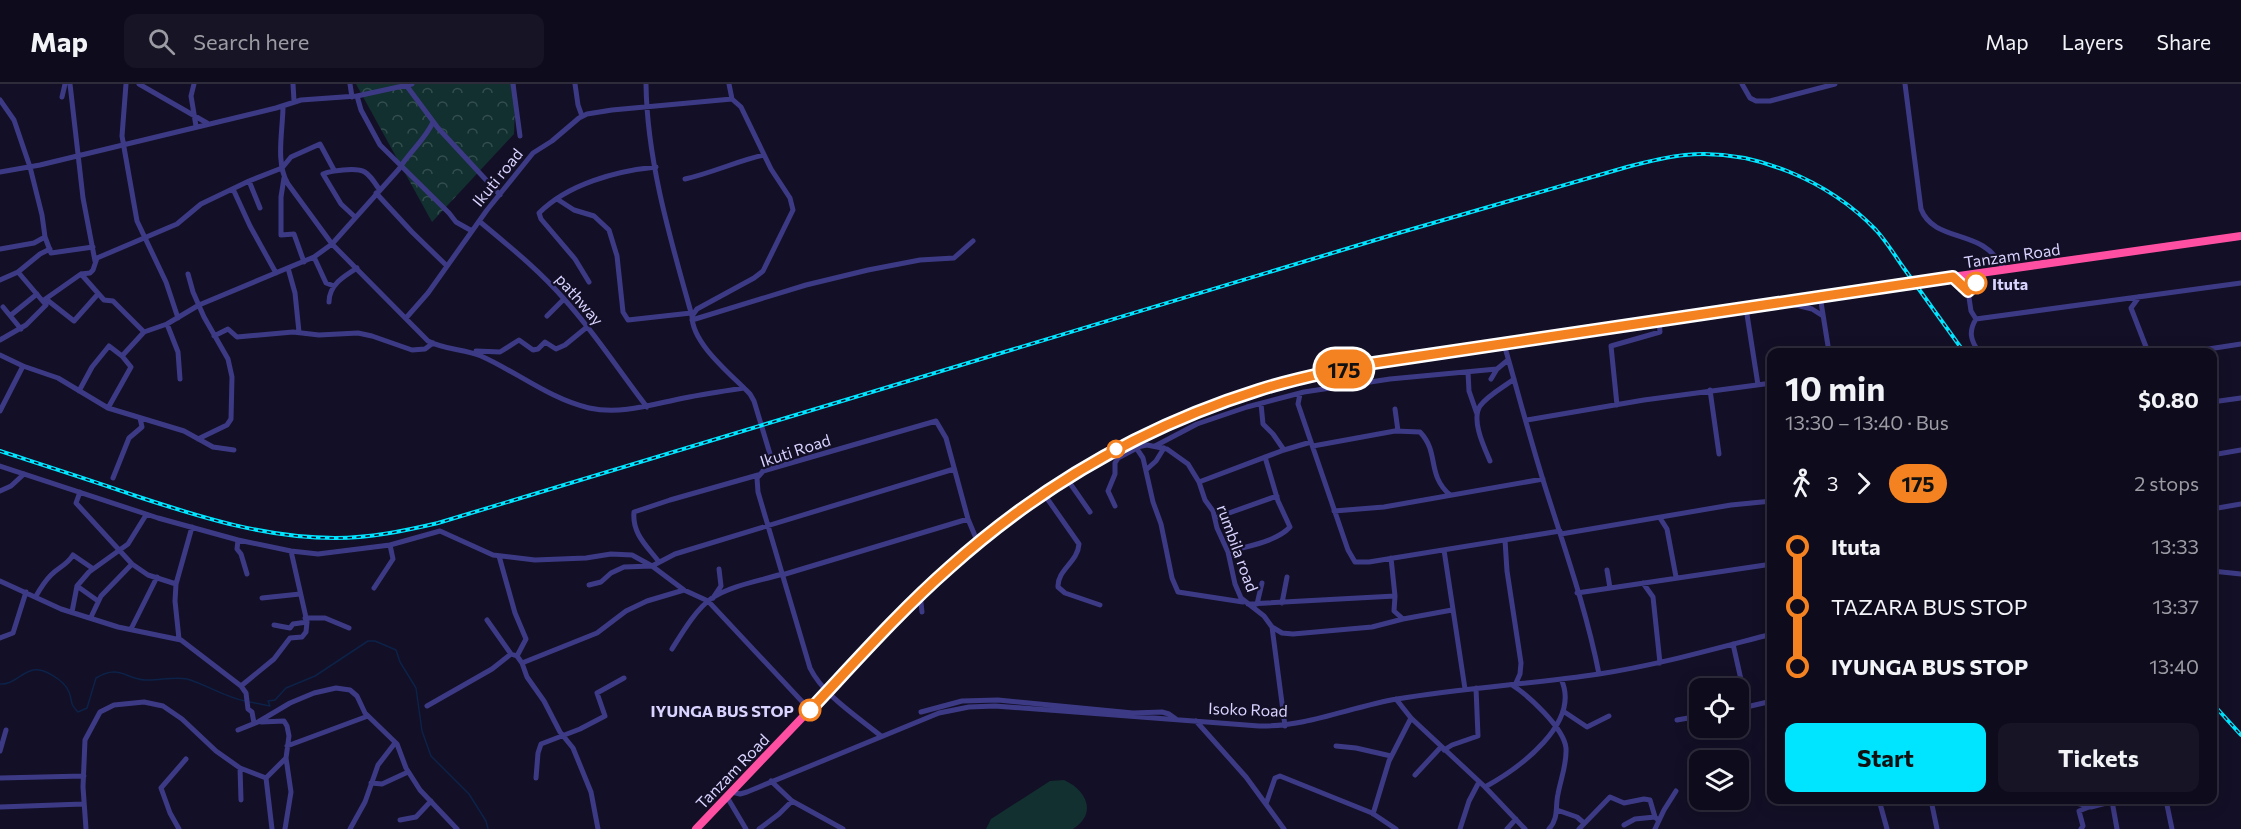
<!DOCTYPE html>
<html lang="en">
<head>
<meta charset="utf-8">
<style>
	body { margin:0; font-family:Commissioner,sans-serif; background:#171425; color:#f1f3f6; height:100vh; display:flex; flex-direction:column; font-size:22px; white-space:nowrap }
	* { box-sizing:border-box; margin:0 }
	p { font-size:20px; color:#9b9ba3 }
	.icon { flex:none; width:33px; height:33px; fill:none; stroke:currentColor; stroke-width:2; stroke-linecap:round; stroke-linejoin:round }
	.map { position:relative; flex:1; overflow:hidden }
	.panel { position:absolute; left:1767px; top:264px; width:450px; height:456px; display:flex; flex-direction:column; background:#0e0b1c; border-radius:12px; box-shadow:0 3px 15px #0003,0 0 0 2px #2e2b3b }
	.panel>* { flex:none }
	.badge { padding:0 12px; border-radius:20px; font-size:21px; line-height:39px }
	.buttons { position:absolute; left:1689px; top:594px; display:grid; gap:12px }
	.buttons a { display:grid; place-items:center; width:60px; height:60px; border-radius:12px; background:#0e0b1c; box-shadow:0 3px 15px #0003,0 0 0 2px #2e2b3b; font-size:30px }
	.map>.badge { position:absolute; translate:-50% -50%; box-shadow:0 0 0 3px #fff }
	.legs { display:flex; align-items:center; gap:9px; height:66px; padding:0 18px; font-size:20px }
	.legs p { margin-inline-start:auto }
	.headline { display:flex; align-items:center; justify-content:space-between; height:102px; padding:0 18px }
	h1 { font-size:33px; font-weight:700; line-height:45px }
	.button { display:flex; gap:12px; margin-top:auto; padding:12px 18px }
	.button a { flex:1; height:69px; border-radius:12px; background:#00e5ff; color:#111; font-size:24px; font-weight:700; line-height:69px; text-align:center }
	.button a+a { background:#171425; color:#f1f3f6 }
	ul { padding:0 18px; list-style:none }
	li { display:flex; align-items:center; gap:21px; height:60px; font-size:22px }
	li i { display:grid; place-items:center; width:9px; height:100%; margin:0 8px; background:currentColor }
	li i::after { content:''; width:15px; height:15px; margin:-8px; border:4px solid; border-radius:50%; background:#0e0b1c }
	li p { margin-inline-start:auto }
	li:first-child i { background:linear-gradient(#0000 50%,currentColor 0) }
	li:last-child i { background:linear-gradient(currentColor 50%,#0000 0) }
	header { display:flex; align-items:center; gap:36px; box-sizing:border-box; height:84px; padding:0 30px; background:#0e0b1c; border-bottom:2px solid #2e2b3b }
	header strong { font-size:28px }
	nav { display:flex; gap:33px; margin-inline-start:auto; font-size:21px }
	.search { width:420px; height:54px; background:#171425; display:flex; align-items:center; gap:15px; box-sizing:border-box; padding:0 21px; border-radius:12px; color:#9b9ba3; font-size:22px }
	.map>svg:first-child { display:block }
	.green { fill:#12302f }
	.park { fill:url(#park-crowns) }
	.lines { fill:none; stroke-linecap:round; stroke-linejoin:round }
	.stream { stroke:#0c2248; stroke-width:1.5 }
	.minor { stroke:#3d3a85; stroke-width:5 }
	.highway { stroke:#ff4fa3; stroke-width:8 }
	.rail-casing { stroke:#00e5ff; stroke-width:4 }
	.rail { stroke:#130f26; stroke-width:1.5; stroke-dasharray:4.5; stroke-linecap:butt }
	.line-1-casing { stroke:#fff; stroke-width:14 }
	.line-1 { stroke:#f58220; stroke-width:9 }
	.stop-1-dot { fill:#fff; stroke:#f58220; stroke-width:3 }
	.labels { text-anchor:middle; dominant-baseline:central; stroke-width:4.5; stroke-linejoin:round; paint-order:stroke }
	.street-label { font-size:16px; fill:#d9d4ff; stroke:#130f26 }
	.stop-label { font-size:16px; font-weight:bold; fill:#d9d4ff; stroke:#130f26; text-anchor:start }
</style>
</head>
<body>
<header>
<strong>Map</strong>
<div class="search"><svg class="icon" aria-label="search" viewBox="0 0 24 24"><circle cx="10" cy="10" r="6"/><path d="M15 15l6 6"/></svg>Search here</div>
<nav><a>Map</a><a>Layers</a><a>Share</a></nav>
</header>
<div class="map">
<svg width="2241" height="745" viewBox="0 0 2241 745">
	<defs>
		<pattern id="park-crowns" width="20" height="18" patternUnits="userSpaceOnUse" patternTransform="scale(1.5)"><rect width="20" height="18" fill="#12302f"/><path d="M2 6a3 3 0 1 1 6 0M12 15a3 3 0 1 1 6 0" fill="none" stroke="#344d4e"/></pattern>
	</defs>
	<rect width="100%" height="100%" fill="#130f26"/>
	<!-- green -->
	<path class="green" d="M 1064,696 C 1086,706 1098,729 1073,745 L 986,745 L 991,735 L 1050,697 Z"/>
	<!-- park -->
	<path class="park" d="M 356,0 L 516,0 L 514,50 L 432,138 Z"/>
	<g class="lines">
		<!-- stream -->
		<path class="stream" d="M 0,600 C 12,601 19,591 30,587 C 42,582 64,596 69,608 C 73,618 69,619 78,628 L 87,624 L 96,594 C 119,580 126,595 145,596 C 159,597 173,592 187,595 C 207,601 225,613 245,617
			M 250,618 L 270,622 L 268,617 L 275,616 L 286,604 L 315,592 L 368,557 L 375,557 L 396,566 L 400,578 L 416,604 L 422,647 L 431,672 L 469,710 L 486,737 L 488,745"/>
		<!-- minor -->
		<path class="minor" d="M 70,0 L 83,114 L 95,177
			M 126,0 L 122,52 L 137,137 L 166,198 L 178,234
			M 139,0 L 207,39
			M 194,0 L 191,12 L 196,42
			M 293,0 L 294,17
			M 350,0 L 352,13
			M 513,0 L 520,52
			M 575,0 L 578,21 L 582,32
			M 646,0 C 647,78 671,157 692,232
			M 729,0 L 732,15 L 741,23 L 771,85 L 790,114 L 793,126 L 763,187 L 754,194 L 697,225 L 692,232 C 692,260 732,291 750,310 L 754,317 L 770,370 L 765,385 L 757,394 L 758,408 L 810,584 C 823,611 858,633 881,652
			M 1742,0 L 1750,14 L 1756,17 L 1770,17 L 1835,0
			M 1905,0 L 1921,125 C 1931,151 1962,149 1983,162 C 1993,168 1999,177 2005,186
			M 406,1 L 438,44 L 500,111
			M 357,12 L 361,26 L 380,61 L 449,129 L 456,138 L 472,147
			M 62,13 L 65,0
			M 0,16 L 14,36 L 30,83 L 42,131 L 45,153 L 51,169 L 93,163
			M 283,22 C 283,46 275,79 288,100 L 332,160 L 428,257 C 445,266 464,265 481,272 C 517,288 550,315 589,324 C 622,331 653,320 684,314 C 704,310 724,307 744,304
			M 0,88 L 40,81 L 276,24 L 301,16 L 357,12 L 412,0
			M 284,94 L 281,113 L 281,151 L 294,150 L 304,178
			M 685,95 C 712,89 737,77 764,71
			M 249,97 L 260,124
			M 233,105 L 250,142 L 276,189
			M 376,109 L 412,148 L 447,182
			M 557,115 L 574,126 L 594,132 L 609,146 L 617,172 L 623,228 L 628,236 L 691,229
			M 355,133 L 341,120 L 323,90 C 330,87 335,87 343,86 C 365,84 367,87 379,105
			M 479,137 C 509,162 539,186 565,216 C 595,249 619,287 647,323
			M 0,165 L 34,159 L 45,153
			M 314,173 L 326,199 L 334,202
			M 288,184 L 295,209 L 299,248
			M 81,190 L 104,216 L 113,217 L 144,248
			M 188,190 L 193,208 L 204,233 L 228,275 L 232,293 L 231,335 L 227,341 L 198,355
			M 1953,193 L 1968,207 L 1971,227 L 1976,235 L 2241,199
			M 0,196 L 18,188 L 40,170 L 50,165
			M 589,198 L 575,175 L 541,135 L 539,129 C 568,100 616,87 656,83
			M 1968,207 L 1986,189
			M 1820,212 L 1829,268
			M 2139,213 L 2131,224 L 2148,268
			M 46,215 L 74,237 L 98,210
			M 44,216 L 81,190 L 90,189 L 93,186 L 97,174 L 177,140 L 201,120 L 249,97 L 282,84 L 291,73 L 320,60 L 334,86
			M 329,218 C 329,201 344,192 357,184
			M 1788,219 L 1812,225 L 1823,232
			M 3,223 L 21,245
			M 1746,224 L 1758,301
			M 11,231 L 37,210
			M 547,232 L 564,215
			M 406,234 L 428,209 L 487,126 L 533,69 L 552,57 L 579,34 L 587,30 L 612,26 L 732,15
			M 1976,235 C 1968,248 1971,257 1979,268
			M 692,236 L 806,201 L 868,186 L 920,176 L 954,174 L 973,157
			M 167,240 L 178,268 L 180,295
			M 214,252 L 228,245 L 237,253 L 293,248 L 319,251 L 358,249 L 372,252 L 412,266 L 425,265 L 433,259
			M 0,256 L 26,241 L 46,221 L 18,188
			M 1504,260 C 1517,305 1529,351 1543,396 C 1563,460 1586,524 1599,590
			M 476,267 L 500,268 L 519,256 L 533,266 L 538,265 L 545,258 L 556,265 L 565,261 L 587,243
			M 2189,268 L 2241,260
			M 0,271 L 23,282 L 58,294 L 108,324 L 184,347 L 213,363 L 234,366
			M 1468,288 L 1469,307 L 1477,330
			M 1491,295 L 1497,285
			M 1710,306 L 1719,370
			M 79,307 L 92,283 L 109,262 L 122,272 L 144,248 L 167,240 L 199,221 L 314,173 L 332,160 L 399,85 C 409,68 425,56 433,38
			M 1300,310 L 1298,320 L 1348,466 L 1355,478 L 1369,478 L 1560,447
			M 2212,318 L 2241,314
			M 1261,320 L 1263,340 L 1273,350 L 1284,366
			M 1617,321 L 1611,262 L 1660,248 L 1659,237
			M 108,324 L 131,283 L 122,272
			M 1395,325 L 1398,347
			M 0,327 L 23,282
			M 1527,336 L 1644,316 L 1772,299
			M 1135,362 L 1143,374 L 1153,418 L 1161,440 L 1172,494 L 1178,508 L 1243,518
			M 1155,362 L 1197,340 L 1247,323 L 1304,308 L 1390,295 L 1497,285 L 1508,276
			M 1313,362 L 1395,347 L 1420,348 C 1440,369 1426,390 1450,411
			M 1137,363 L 1147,361 L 1167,365 L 1188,380 L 1199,398 L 1205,416 L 1213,427 L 1217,444 L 1228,468 L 1235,500 L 1241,514 L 1264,532 L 1272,543 L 1282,549 L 1293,550 L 1372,543 L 1403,535
			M 2212,371 L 2241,366
			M 1490,377 C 1484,363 1471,336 1480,322 C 1488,311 1504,303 1514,295
			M 0,382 L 158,434 L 238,456 L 291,467 L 318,470 L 390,461 L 440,447 L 493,471 L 535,476 L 586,474 L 611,470 L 632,471 L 652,482 L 684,506 L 708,517 L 810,626
			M 1146,386 L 1156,377 L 1164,364
			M 763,387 L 936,337 L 946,354 L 968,435 L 978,459
			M 113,394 L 129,354 L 142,343 L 140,334
			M 1067,395 L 1090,428
			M 1199,398 L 1284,366 L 1311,358
			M 0,407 L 11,402 L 24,390
			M 80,408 L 76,419 L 132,480 L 148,491 L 176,500
			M 1044,410 L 1079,460 C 1078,478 1057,486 1058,503 L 1065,509 L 1100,521
			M 1115,422 L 1108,407 L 1115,390 L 1115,379 L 1118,374 L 1137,364
			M 2212,425 L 2241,420
			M 1334,427 L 1384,423 L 1543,395
			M 1215,434 L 1277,412
			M 1660,434 L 1667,445 L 1676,493
			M 1561,450 L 1731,421 L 1772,417
			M 238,456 L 237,465 L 241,470 L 247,490
			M 1505,456 L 1507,487 L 1521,579 L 1520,590 L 1516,599
			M 1444,466 L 1465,605
			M 1228,468 C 1247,462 1276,458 1290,443 L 1278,417 L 1265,373
			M 499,472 L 515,529 L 526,555 L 517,572
			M 1391,474 L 1395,512 L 1394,527 L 1403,535 L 1452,526
			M 659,478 C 647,462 632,450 634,428 L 670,416 L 758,391
			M 1607,486 L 1610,504
			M 2212,487 L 2241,490
			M 782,491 L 968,435
			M 0,497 L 61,525 L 118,543 L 181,556 L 241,602 L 246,609 L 248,625 L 252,628 L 254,639
			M 1643,499 L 1653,513 L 1660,579
			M 589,501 L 601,498 L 611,489 L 624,483 L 652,482 L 675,470 L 954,385
			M 77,502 L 98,517
			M 374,504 L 393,475 L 390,461
			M 1577,509 L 1772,480
			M 920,510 L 922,528
			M 36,512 C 40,505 45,497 51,491 C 59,483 67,481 73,471 L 92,484
			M 262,514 L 300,510
			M 713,514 L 721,502 L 719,485
			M 1282,519 L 1287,493
			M 1248,520 L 1395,512
			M 1257,520 L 1262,499
			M 72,528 L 77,502 L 89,488 L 128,460 L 146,431
			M 91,533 L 101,512 L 132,480
			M 305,534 L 325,534 L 349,544
			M 487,536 L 511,570
			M 274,541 L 290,544 L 293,540 L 307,538
			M 1272,543 L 1285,642
			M 131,545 L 157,493
			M 0,554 L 13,549 L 26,508
			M 179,555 L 175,517 L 176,500 L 192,443
			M 1733,560 L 1742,600 L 1744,623
			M 672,565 C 682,549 696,525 712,514 C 732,501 760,497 782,490
			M 1512,601 C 1528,611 1564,644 1566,664 C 1567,680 1561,694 1558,710 C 1555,723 1559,734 1549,745
			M 241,602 L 274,575 L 290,554 L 302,553 L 306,548 L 307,538 L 291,467
			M 1396,615 L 1411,634 L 1485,703 L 1525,745
			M 427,622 L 492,585 L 511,570 L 517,572 L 522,579
			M 1738,625 L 1772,617
			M 1563,627 L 1587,643 L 1609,632
			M 921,628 L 962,617 L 998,616 L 1133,629 L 1162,628 L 1169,630 L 1176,635
			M 1677,636 L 1700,632
			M 1196,637 L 1246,693 L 1284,745
			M 261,638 L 284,637 L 287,642 L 289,652 L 286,674 L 291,708 L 285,745
			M 238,646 L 258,638 L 290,619 L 314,609 L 336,604 L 350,606 L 357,612 L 365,629 L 397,660 L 406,684 L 420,706 L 457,745
			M 287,662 L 368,632
			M 1336,662 L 1356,664 L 1391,672
			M 1444,666 L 1452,661 L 1478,652 L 1476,604
			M 0,667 L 6,646
			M 240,684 L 241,716
			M 1415,691 L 1441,663
			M 0,694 L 84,692
			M 266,694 L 286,674
			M 536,694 L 538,669 L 541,660 L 580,645 L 605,632 L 597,609 L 624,594
			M 771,697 L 792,717 L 843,745
			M 371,699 L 382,700 L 408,688
			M 1485,703 C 1518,685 1582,639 1561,595
			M 732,708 L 740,710 L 747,708 L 939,629 L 969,623 L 995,622 L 1259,642 C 1307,643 1350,623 1397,615 C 1464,604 1532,600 1599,590 C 1658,581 1714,565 1772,550
			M 727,713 L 746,745
			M 1879,716 L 1887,745
			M 1931,716 L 1937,745
			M 2066,716 L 2091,723 L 2118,716
			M 2166,716 L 2172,745
			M 2112,717 L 2117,745
			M 1880,718 L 1890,716
			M 1266,720 L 1275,694 L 1280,692 L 1372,729 L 1396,745
			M 0,723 L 83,720
			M 1557,726 L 1577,733 L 1584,739
			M 1373,730 L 1389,677 L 1411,634
			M 400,736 L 416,733 L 431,717
			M 1624,741 L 1635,735 L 1655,733
			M 86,745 L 83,703 L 85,656 L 100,628 L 114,621 L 144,618 L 163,622 L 182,635 L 216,667 L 240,684 L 266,694 L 272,745
			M 179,745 L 170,729 L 161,704 L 186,675
			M 350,745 L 365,718 L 378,681 L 395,659
			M 598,745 L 591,708 L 573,664 L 560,648 L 544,617 L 527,593 L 522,579 L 597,549 L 626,527 L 647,517 L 684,506
			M 759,745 L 779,730 L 792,717
			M 1460,745 L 1469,717 L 1479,698
			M 1507,745 L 1516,735
			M 1579,745 L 1610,713 L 1624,719 L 1644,715 L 1650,716 L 1655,733 L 1658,736
			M 1655,745 L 1664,726 L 1676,707
			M 2081,745 L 2083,742 L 2079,727 L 2089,723"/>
		<!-- highway -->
		<path class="highway" d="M 696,745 L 920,510 L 978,459 L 1040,412 L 1117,365 L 1214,322 L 1279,300 L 1360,281 L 1811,213 L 2241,152"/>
		<!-- rail casing -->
		<g class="rail-casing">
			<path id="rail" d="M 0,367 C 46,382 93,397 139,413 C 203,434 267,454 335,454 C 370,454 404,447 438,439 L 1402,148 L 1627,83 C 1646,78 1665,73 1685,71 C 1753,64 1829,97 1876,146 C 1886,157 1894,170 1903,183 C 1923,211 1944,240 1964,268
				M 2212,619 L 2241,651"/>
		</g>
		<!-- rail -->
		<use href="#rail" class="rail"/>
	</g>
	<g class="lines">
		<!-- line-1 casing -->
		<g class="line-1-casing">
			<path id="line-1" d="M 810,626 C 855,578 900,527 950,483 C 1039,403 1144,342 1259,306 C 1292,295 1326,289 1360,281 L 1953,193 L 1968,207 L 1976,199"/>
		</g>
		<!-- line-1 -->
		<use href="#line-1" class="line-1"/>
	</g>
	<!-- markers -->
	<g class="stop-1-dot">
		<circle cx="1976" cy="199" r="10"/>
		<circle cx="1116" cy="365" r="8"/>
		<circle cx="810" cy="626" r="10"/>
	</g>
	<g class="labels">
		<!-- street labels -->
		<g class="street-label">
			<text transform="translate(497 93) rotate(-51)">Ikuti road</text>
			<text transform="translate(2012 171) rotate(-8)">Tanzam Road</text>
			<text transform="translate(580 215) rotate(49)">pathway</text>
			<text transform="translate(795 366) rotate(-18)">Ikuti Road</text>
			<text transform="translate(1238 464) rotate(70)">rumbila road</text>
			<text transform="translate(1248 625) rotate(2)">Isoko Road</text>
			<text transform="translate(732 687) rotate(-46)">Tanzam Road</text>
		</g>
		<!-- stop labels -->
		<g class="stop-label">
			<text x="1992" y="199">Ituta</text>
			<text x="794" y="626" text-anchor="end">IYUNGA BUS STOP</text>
		</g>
	</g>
</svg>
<div class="buttons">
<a><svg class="icon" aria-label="locate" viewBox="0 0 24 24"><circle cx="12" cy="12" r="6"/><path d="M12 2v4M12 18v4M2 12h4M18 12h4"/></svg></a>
<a><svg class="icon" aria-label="layers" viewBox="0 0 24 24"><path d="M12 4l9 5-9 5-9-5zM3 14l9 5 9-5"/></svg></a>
</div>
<b class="badge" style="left:1344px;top:285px;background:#f58220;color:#111">175</b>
<section class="panel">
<div class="headline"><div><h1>10 min</h1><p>13:30 – 13:40 · Bus</p></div><b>$0.80</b></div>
<div class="legs"><svg class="icon" aria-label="walk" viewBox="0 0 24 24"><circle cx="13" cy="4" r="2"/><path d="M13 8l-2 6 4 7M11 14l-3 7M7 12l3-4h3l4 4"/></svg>3<svg class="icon" aria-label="forward" viewBox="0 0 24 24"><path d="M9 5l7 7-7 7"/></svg><b class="badge" style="background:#f58220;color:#111">175</b><p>2 stops</p></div>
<ul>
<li><i style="color:#f58220"></i><b>Ituta</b><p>13:33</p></li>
<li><i style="color:#f58220"></i><span>TAZARA BUS STOP</span><p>13:37</p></li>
<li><i style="color:#f58220"></i><b>IYUNGA BUS STOP</b><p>13:40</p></li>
</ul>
<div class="button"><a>Start</a><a>Tickets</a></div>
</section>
</div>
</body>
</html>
